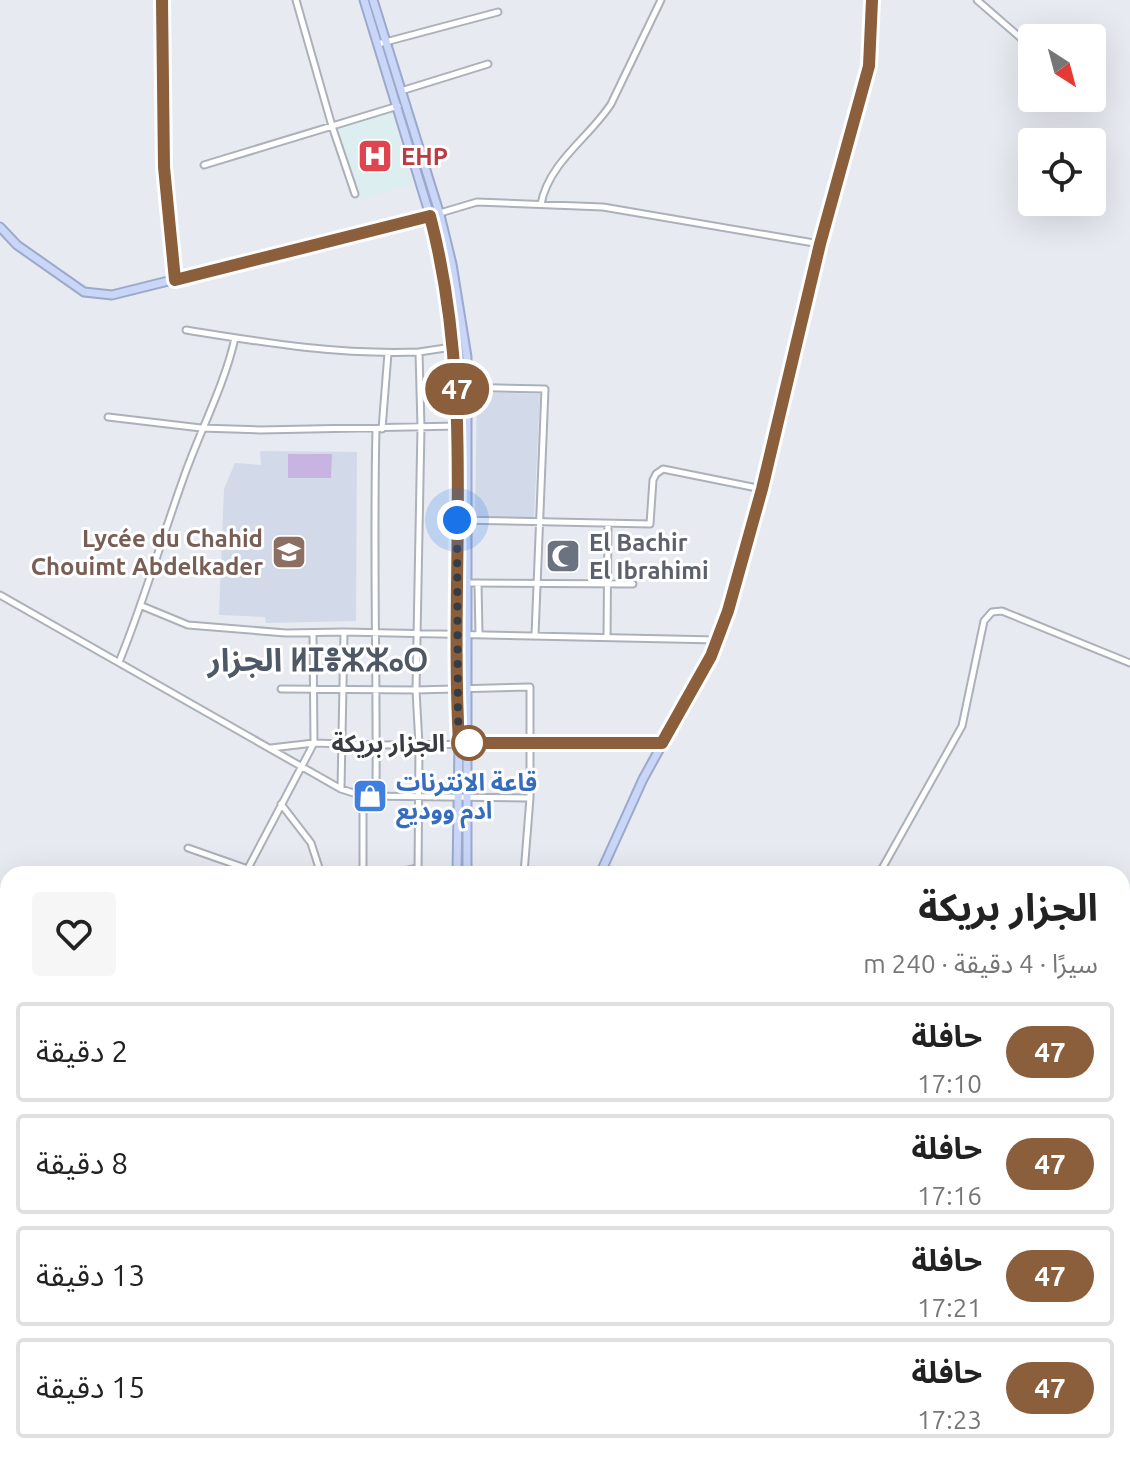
<!DOCTYPE html>
<html lang="ar">
<head>
<meta charset="utf-8">
<style>
	body { margin:0; font-family:Ubuntu,"Noto Sans Arabic","Noto Sans Tifinagh",sans-serif; background:#f6f6f6; color:#222; direction:rtl; height:100vh; display:flex; flex-direction:column; font-size:30px; white-space:nowrap }
	* { box-sizing:border-box; margin:0 }
	p { font-size:26px; color:#767676 }
	.icon { flex:none; width:44px; height:44px; fill:none; stroke:currentColor; stroke-width:2; stroke-linecap:round; stroke-linejoin:round }
	.map { position:relative; flex:1; overflow:hidden; direction:ltr }
	.details { position:absolute; left:0px; top:866px; width:1130px; height:600px; display:flex; flex-direction:column; background:#fff; border-radius:24px 24px 0 0; box-shadow:0 8px 32px #0002; direction:rtl }
	.details>* { flex:none }
	.badge { padding:0 16px; border-radius:26px; font-size:28px; line-height:52px }
	.needle { width:52px; rotate:144deg }
	.controls { position:absolute; left:1018px; top:24px; display:grid; gap:16px }
	.controls a { display:grid; place-items:center; width:88px; height:88px; border-radius:8px; background:#fff; box-shadow:0 8px 32px #0002; font-size:40px }
	.you { position:absolute; width:40px; height:40px; margin:-20px; border:6px solid #fff; border-radius:50%; background:#1a73e8; box-shadow:0 0 0 12px #1a73e833 }
	.map>.badge { position:absolute; translate:-50% -50%; box-shadow:0 0 0 4px #fff }
	.round { display:grid; place-items:center; flex:none; width:84px; height:84px; border-radius:8px; background:#f6f6f6 }
	.overview { display:flex; align-items:center; justify-content:space-between; height:136px; padding:0 32px }
	h1 { font-size:38px; font-weight:700; line-height:60px }
	ul { padding:0; list-style:none }
	li { display:flex; align-items:center; gap:24px; height:100px; margin:0 16px 12px; padding:0 16px; border:4px solid #e0e0e0; border-radius:8px }
	li div { flex:1 }
	li b { display:block; font-size:30px }
	li em { font-style:normal }
	li .badge { min-width:88px; font-weight:700; text-align:center }
	.map>svg:first-child { display:block }
	.education { fill:#d2d9e9 }
	.medical { fill:#dceef0 }
	.green { fill:#c8b4e1 }
	.wetland { fill:url(#wetland-marsh) }
	.lines { fill:none; stroke-linecap:round; stroke-linejoin:round }
	.stream { stroke:#e7c2aa; stroke-width:2 }
	.street-casing { stroke:#abb1bb; stroke-width:9 }
	.secondary-casing { stroke:#9ba9cb; stroke-width:11 }
	.street { stroke:#fff; stroke-width:5 }
	.secondary { stroke:#cad6f8; stroke-width:7 }
	.line-casing { stroke:#fff; stroke-width:18 }
	.line { stroke:#8b5e3c; stroke-width:12 }
	.walk { stroke:#373c43; stroke-width:8; stroke-dasharray:0 14.4 }
	.stop-dot { fill:#fff; stroke:#8b5e3c; stroke-width:4 }
	.labels { text-anchor:middle; dominant-baseline:central; stroke-width:6; stroke-linejoin:round; paint-order:stroke }
	.health-label { font-size:24px; font-weight:bold; fill:#be3a42; stroke:#fff; text-anchor:start }
	.education-label { font-size:24px; font-weight:bold; fill:#785e54; stroke:#fff; text-anchor:end }
	.worship-label { font-size:24px; font-weight:bold; fill:#5b616d; stroke:#fff; text-anchor:start }
	.stop-label { font-size:24px; font-weight:bold; fill:#373c43; stroke:#fff; text-anchor:end }
	.shop-label { font-size:24px; font-weight:bold; fill:#366cbe; stroke:#fff; text-anchor:start }
	.district-label { font-size:32px; font-weight:bold; fill:#4f5865; stroke:#fff }
</style>
</head>
<body>
<div class="map">
<svg width="1130" height="1466" viewBox="0 0 1130 1466">
	<defs>
		<pattern id="wetland-marsh" width="20" height="14" patternUnits="userSpaceOnUse" patternTransform="scale(2)"><rect width="20" height="14" fill="#c8b4e1"/><path d="M1 5h8M5 5V1M11 12h8M15 12V8" fill="none" stroke="#a394b8"/></pattern>
	</defs>
	<rect width="100%" height="100%" fill="#e7eaf1"/>
	<!-- education -->
	<path class="education" d="M 477,392 L 540,394 L 534,517 L 475,517 Z
		M 260,451 L 357,452 L 356,621 L 266,623 L 265,617 L 219,615 L 224,489 L 235,463 L 261,465 Z"/>
	<!-- medical -->
	<path class="medical" d="M 391,111 L 412,184 L 360,200 L 338,128 Z"/>
	<!-- green -->
	<path class="green" d="M 288,454 L 332,454 L 331,478 L 288,478 Z"/>
	<!-- wetland -->
	<path class="wetland" d="M 1130,920 L 1130,1202 L 1122,1215 L 1122,927 Z
		M 707,1458 L 901,1458 L 898,1466 L 703,1466 Z"/>
	<g class="lines">
		<!-- stream -->
		<path class="stream" d="M 1122,1002 L 1130,994
			M 739,1466 L 742,1458"/>
		<!-- street casing -->
		<g class="street-casing">
			<path id="street" d="M 162,0 L 164,167 L 175,280
				M 296,0 L 332,126 L 355,194
				M 977,0 L 1023,40
				M 378,44 L 498,12
				M 401,91 L 488,64
				M 204,165 L 398,106
				M 541,204 C 549,162 589,138 611,104 L 661,0
				M 430,216 L 477,202 L 603,207 L 820,244
				M 186,330 C 267,343 337,355 419,352
				M 457,387 L 545,389 L 535,635
				M 108,417 L 201,428 L 260,430 L 458,426
				M 376,429 C 373,551 377,674 376,796
				M 382,429 L 388,353
				M 457,520 L 650,524 L 653,480 L 656,474 L 663,469 L 762,489
				M 467,583 L 633,584
				M 478,583 L 479,635
				M 0,595 L 341,789 L 363,796 L 530,798
				M 142,606 L 188,625 L 286,633 L 344,632 L 717,640
				M 607,637 L 608,524
				M 119,662 C 145,599 163,534 186,471 C 202,427 225,383 235,338
				M 281,689 L 416,690 L 530,687 L 530,798 L 524,873
				M 271,748 L 314,743 L 376,745 L 662,743
				M 341,789 L 344,632
				M 363,796 L 363,874
				M 281,804 L 311,843 L 321,874
				M 188,848 L 248,869
				M 245,874 L 314,743 L 313,634
				M 389,874 L 418,868
				M 418,874 L 419,745 L 416,690 L 421,427 L 419,352 L 452,347
				M 879,874 L 962,726 L 984,621 L 992,612 L 1002,611 L 1130,663
				M 377,1466 L 378,1458"/>
		</g>
		<!-- secondary casing -->
		<g class="secondary-casing">
			<path id="secondary" d="M 364,0 L 428,209 L 439,253 L 457,381 L 456,689 L 459,743 L 457,874
				M 373,0 L 440,215 L 452,264 L 467,357 L 467,874
				M 0,227 L 17,245 L 84,292 L 112,295 L 430,216
				M 600,874 L 643,779 L 711,656 L 728,611 L 762,489 L 820,244 L 869,66 L 872,0
				M 581,1458 L 585,1466
				M 265,1466 L 274,1458"/>
		</g>
		<!-- street -->
		<use href="#street" class="street"/>
		<!-- secondary -->
		<use href="#secondary" class="secondary"/>
	</g>
	<g class="lines">
		<!-- line casing -->
		<g class="line-casing">
			<path id="line" d="M 162,0 L 164,167 L 175,280 L 430,216 C 476,391 449,565 459,743 L 662,743 L 711,656 L 728,611 L 762,489 L 820,244 L 869,66 L 872,0"/>
		</g>
		<!-- line -->
		<use href="#line" class="line"/>
		<!-- walk -->
		<path class="walk" d="M 457,520 L 458,716 L 459,743 L 469,743"/>
	</g>
	<!-- icons -->
	<defs>
		<g id="hospital-square" transform="scale(1.8)"><rect x="-9" y="-9" width="18" height="18" rx="4" fill="#e0444e" stroke="#fff"/><path d="M-5-5h3v3.5h4V-5h3V5h-3V1.5h-4V5h-3Z" fill="#fff"/></g>
		<g id="school-square" transform="scale(1.8)"><rect x="-9" y="-9" width="18" height="18" rx="4" fill="#8d6e63" stroke="#fff"/><path d="M0-5L7-2L0 1L-7-2ZM-4 1L0 2.5L4 1V4Q0 6-4 4Z" fill="#fff"/></g>
		<g id="mosque-square" transform="scale(1.8)"><rect x="-9" y="-9" width="18" height="18" rx="4" fill="#6b7280" stroke="#fff"/><path d="M3.5-4.9A6 6 0 1 0 3.5 4.9A5 5 0 1 1 3.5-4.9Z" fill="#fff"/></g>
		<g id="shop-square" transform="scale(1.8)"><rect x="-9" y="-9" width="18" height="18" rx="4" fill="#3f7fe0" stroke="#fff"/><path d="M-5-2.5h2.3a2.7 3.5 0 0 1 5.4 0H5L5.5 6h-11ZM-1.5-2.5h3a1.5 2.3 0 0 0-3 0Z" fill="#fff"/></g>
	</defs>
	<g fill-rule="evenodd">
		<use href="#hospital-square" x="375" y="156"/>
		<use href="#school-square" x="289" y="552"/>
		<use href="#mosque-square" x="563" y="556"/>
		<use href="#shop-square" x="370" y="796"/>
	</g>
	<!-- markers -->
	<circle class="stop-dot" cx="469" cy="743" r="16"/>
	<g class="labels">
		<!-- health labels -->
		<g class="health-label">
			<text x="401" y="156">EHP</text>
		</g>
		<!-- education labels -->
		<g class="education-label">
			<text x="263" y="538">Lycée du Chahid<tspan x="263" dy="28">Chouimt Abdelkader</tspan></text>
		</g>
		<!-- worship labels -->
		<g class="worship-label">
			<text x="589" y="542">El Bachir<tspan x="589" dy="28">El Ibrahimi</tspan></text>
		</g>
		<!-- stop labels -->
		<g class="stop-label">
			<text x="445" y="743">الجزار بريكة</text>
		</g>
		<!-- shop labels -->
		<g class="shop-label">
			<text x="396" y="782">قاعة الانترنات<tspan x="396" dy="28">ادم ووديع</tspan></text>
		</g>
		<!-- district labels -->
		<g class="district-label">
			<text x="318" y="659">الجزار ⵍⵊⴻⵣⵣⴰⵔ</text>
		</g>
	</g>
</svg>
<div class="controls">
<a><svg class="needle" viewBox="-14 -14 28 28"><path d="M0-13l5 13h-10z" fill="#e53935"/><path d="M0 13l5-13h-10z" fill="#767676"/></svg></a>
<a><svg class="icon" aria-label="locate" viewBox="0 0 24 24"><circle cx="12" cy="12" r="6"/><path d="M12 2v4M12 18v4M2 12h4M18 12h4"/></svg></a>
</div>
<div class="you" style="left:457px;top:520px"></div>
<b class="badge" style="left:457px;top:389px;background:#8b5e3c;color:#fff">47</b>
<section class="details">
<div class="overview"><div><h1>الجزار بريكة</h1><p>سيرًا · 4 دقيقة · 240 m</p></div><a class="round"><svg class="icon" aria-label="heart" viewBox="0 0 24 24"><path d="M12 20l-8-8c-3-5 5-10 8-4 3-6 11-1 8 4z"/></svg></a></div>
<ul>
<li><span class="badge" style="background:#8b5e3c;color:#fff">47</span><div><b>حافلة</b><p>17:10</p></div><em>2 دقيقة</em></li>
<li><span class="badge" style="background:#8b5e3c;color:#fff">47</span><div><b>حافلة</b><p>17:16</p></div><em>8 دقيقة</em></li>
<li><span class="badge" style="background:#8b5e3c;color:#fff">47</span><div><b>حافلة</b><p>17:21</p></div><em>13 دقيقة</em></li>
<li><span class="badge" style="background:#8b5e3c;color:#fff">47</span><div><b>حافلة</b><p>17:23</p></div><em>15 دقيقة</em></li>
</ul>
</section>
</div>
</body>
</html>
